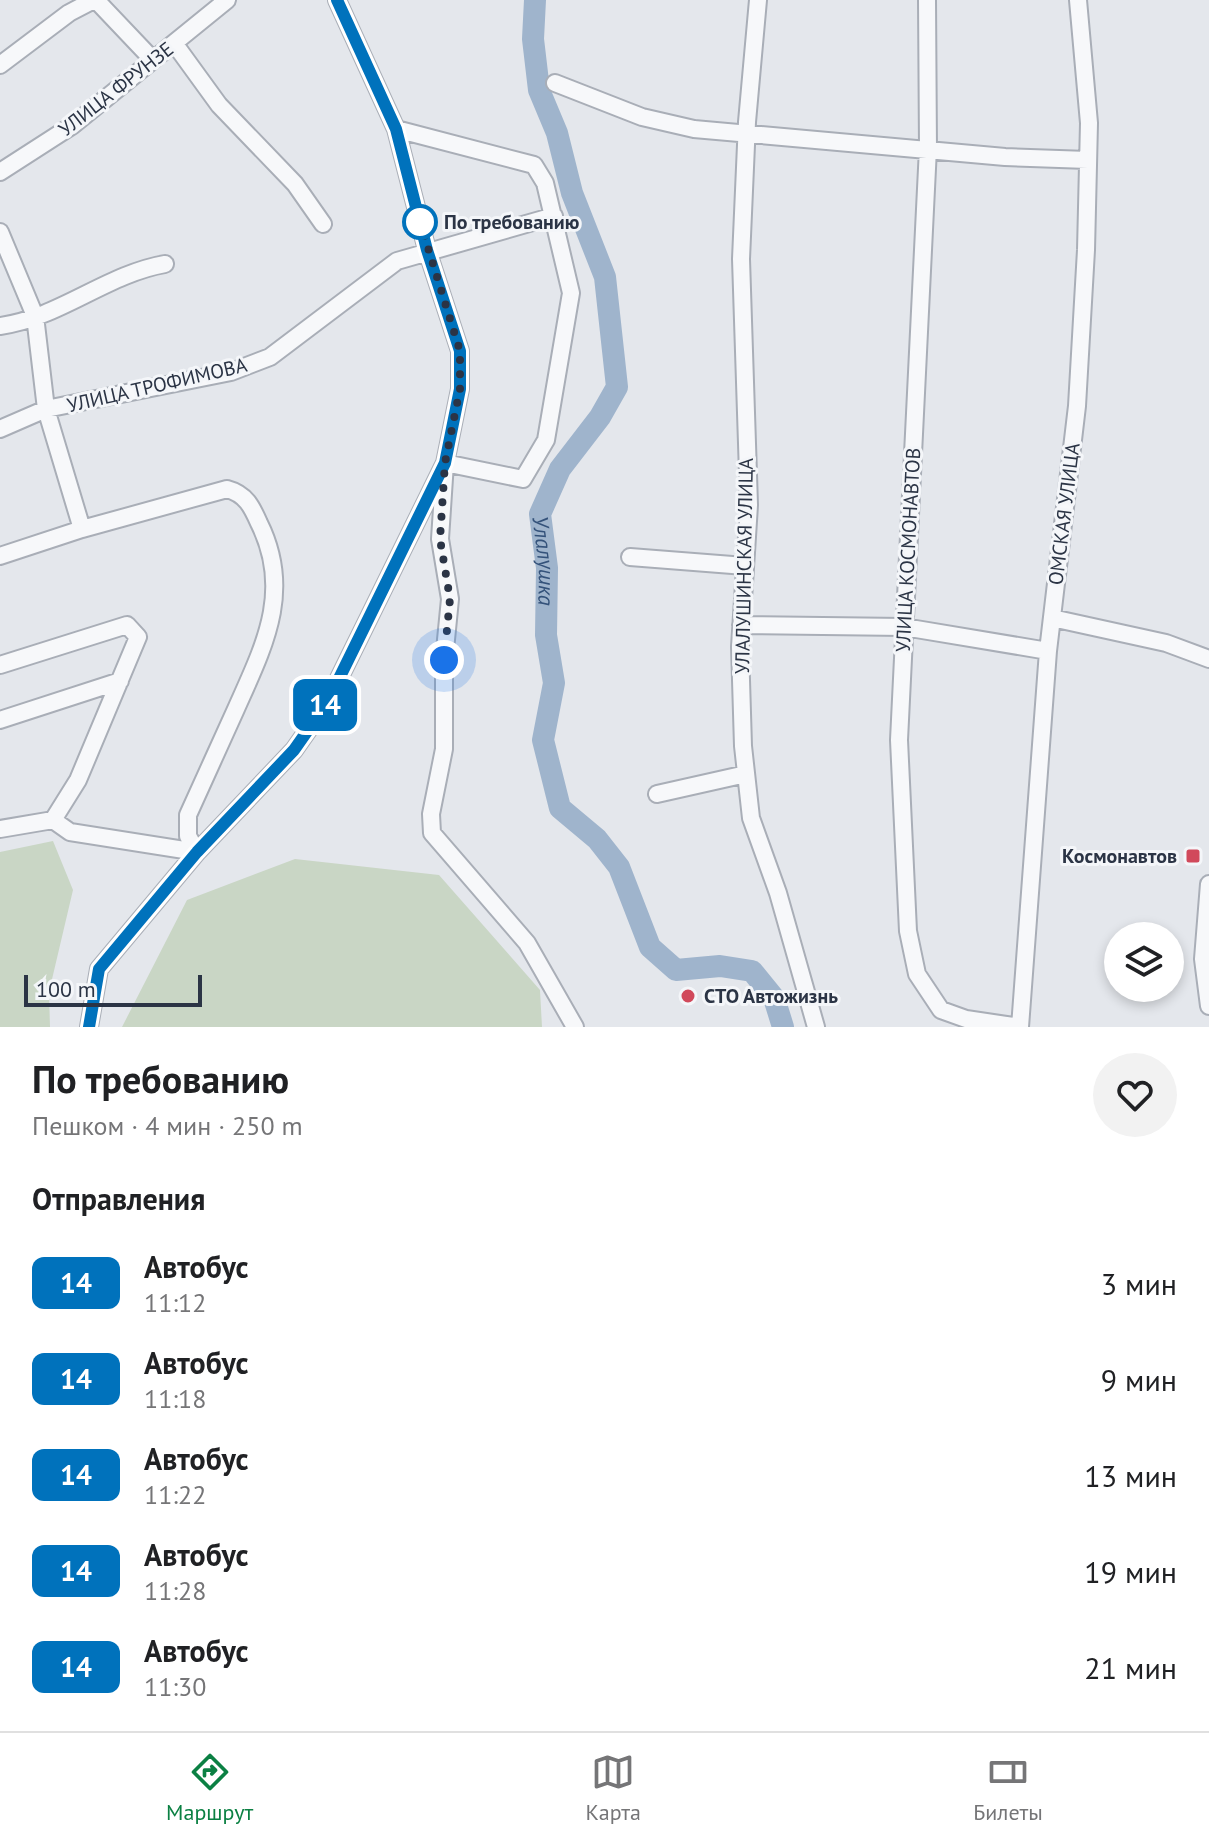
<!DOCTYPE html>
<html lang="ru">
<head>
<meta charset="utf-8">
<style>
	body { margin:0; font-family:"PT Sans",sans-serif; background:#f2f2f2; color:#202124; height:100vh; display:flex; flex-direction:column; font-size:30px; white-space:nowrap }
	* { box-sizing:border-box; margin:0 }
	p { font-size:26px; color:#757577 }
	.icon { flex:none; width:44px; height:44px; fill:none; stroke:currentColor; stroke-width:2; stroke-linecap:round; stroke-linejoin:round }
	.map { position:relative; height:1027px; overflow:hidden }
	.side { display:flex; flex-direction:column; background:#fff; flex:1 }
	.side>* { flex:none }
	.badge { padding:0 16px; border-radius:12px; font-size:28px; line-height:52px }
	.tools { position:absolute; left:1104px; top:922px; display:grid; gap:16px }
	.tools a { display:grid; place-items:center; width:80px; height:80px; border-radius:50%; background:#fff; box-shadow:0 4px 12px #0003; font-size:40px }
	.scale { position:absolute; left:24px; bottom:20px; width:178px; box-sizing:border-box; padding-left:8px; border:4px solid #2b3445; border-top:0; font-size:22px; line-height:28px; white-space:nowrap; color:#2b3445; -webkit-text-stroke:6px #f4f6f9; paint-order:stroke }
	.you { position:absolute; width:40px; height:40px; margin:-20px; border:6px solid #fff; border-radius:50%; background:#1a73e8; box-shadow:0 0 0 12px #1a73e833 }
	.map>.badge { position:absolute; translate:-50% -50%; box-shadow:0 0 0 4px #fff }
	h2 { padding:0 32px; font-size:30px; line-height:72px }
	.round { display:grid; place-items:center; flex:none; width:84px; height:84px; border-radius:42px; background:#f2f2f2 }
	.overview { display:flex; align-items:center; justify-content:space-between; height:136px; padding:0 32px }
	h1 { font-size:38px; font-weight:600; line-height:60px }
	ul { padding:0; list-style:none }
	li { display:flex; align-items:center; gap:24px; height:96px; padding:0 32px }
	li div { flex:1 }
	li b { display:block; font-size:30px }
	li em { font-style:normal }
	li .badge { min-width:88px; font-weight:700; text-align:center }
	.tabs { display:flex; justify-content:space-around; align-items:center; height:112px; border-top:2px solid #e0e0e0; background:#fff; font-size:22px; color:#757577 }
	.tabs a { display:grid; justify-items:center; gap:4px }
	.tabs .current { color:#0b8043 }
	.map>svg:first-child { display:block }
	.green { fill:#c9d6c5 }
	.lines { fill:none; stroke-linecap:round; stroke-linejoin:round }
	.river { stroke:#9fb4cc; stroke-width:22 }
	.minor-casing { stroke:#a9aeb7; stroke-width:20 }
	.minor { stroke:#f7f8fa; stroke-width:16 }
	.line-casing { stroke:#fff; stroke-width:18 }
	.line { stroke:#0072bc; stroke-width:12 }
	.walk { stroke:#2b3445; stroke-width:8; stroke-dasharray:0 14.4 }
	.stop-dot { fill:#fff; stroke:#0072bc; stroke-width:4 }
	.poi-dot { fill:#d1495b; stroke:#f4f6f9; stroke-width:3 }
	.labels { text-anchor:middle; dominant-baseline:central; stroke-width:6; stroke-linejoin:round; paint-order:stroke }
	.street-label { font-size:20px; fill:#2b3445; stroke:#f4f6f9 }
	.stop-label { font-size:20px; font-weight:bold; fill:#2b3445; stroke:#f4f6f9; text-anchor:start }
	.poi-label { font-size:20px; font-weight:bold; fill:#2b3445; stroke:#f4f6f9; text-anchor:end }
	.water-label { font-size:22px; font-style:italic; fill:#34527a; stroke:#f4f6f9 }
</style>
</head>
<body>
<div class="map">
<svg width="1209" height="1027" viewBox="0 0 1209 1027">
	<rect width="100%" height="100%" fill="#e4e7ec"/>
	<!-- green -->
	<path class="green" d="M 53,841 L 73,890 L 49,992 L 50,1027 L 0,1027 L 0,852 Z
		M 295,859 L 439,875 L 540,990 L 542,1027 L 122,1027 L 187,900 Z"/>
	<g class="lines">
		<!-- river -->
		<path class="river" id="s1" d="M 535,0 L 533,39 L 539,90 L 557,133 L 572,193 L 605,277 L 617,387 L 600,417 L 560,469 L 540,514 L 547,568 L 546,635 L 554,683 L 543,740 L 560,808 L 597,839 L 619,867 L 650,947 L 676,970 L 720,966 L 752,971 L 774,998 L 783,1027"/>
		<!-- minor casing -->
		<g class="minor-casing">
			<path id="minor" d="M 96,0 L 152,59
				M 758,0 L 747,122 L 741,259 L 749,505 L 740,647 L 743,746 L 751,818 L 778,893 L 816,1027
				M 927,0 L 928,148 L 899,740 L 908,931 L 917,974 L 941,1010 L 966,1019 L 1020,1027
				M 174,43 L 219,105 L 295,184 L 323,224
				M 0,65 L 69,13 L 94,0
				M 555,83 L 642,117 L 694,129 L 1005,157 L 1088,160
				M 396,129 L 534,165 L 545,183 L 571,293 L 546,440 L 523,479 L 445,463 L 440,539 L 450,599 L 444,660 L 444,749 L 431,814 L 432,833 L 527,943 L 575,1027
				M 0,172 L 73,125 L 227,0
				M 0,232 L 35,316 L 46,409 L 82,529 L 0,556
				M 0,326 C 59,318 107,274 165,264
				M 0,429 L 46,409 L 231,372 L 270,357 L 397,261 L 554,216
				M 82,529 L 227,489 C 246,494 252,507 259,523 C 293,591 264,646 236,709 C 220,744 204,780 188,815 L 188,836 L 197,852
				M 630,557 L 745,566
				M 1052,618 L 1166,643 L 1209,659
				M 741,625 L 904,627 L 1048,651
				M 0,665 L 127,625 L 138,637 L 78,780 L 53,820 L 0,829
				M 0,720 L 120,681
				M 657,794 L 746,774
				M 53,820 L 70,832 L 197,852
				M 1209,884 L 1203,959 L 1209,1006
				M 89,1027 L 99,969 L 197,852 L 294,750 L 327,703 L 445,463 L 460,389 L 460,351 L 427,250 L 396,129 L 337,0
				M 1020,1027 L 1048,651 L 1077,406 L 1086,250 L 1089,123 L 1078,0"/>
		</g>
		<!-- minor -->
		<use href="#minor" class="minor"/>
	</g>
	<g class="lines">
		<!-- line casing -->
		<g class="line-casing">
			<path id="line" d="M 89,1027 L 99,969 L 197,852 L 294,750 L 327,703 L 445,463 L 460,389 L 460,351 L 427,250 L 396,129 L 337,0"/>
		</g>
		<!-- line -->
		<use href="#line" class="line"/>
		<!-- walk -->
		<path class="walk" d="M 420,222 L 460,351 L 460,389 L 445,463 L 440,539 L 450,599 L 444,660"/>
	</g>
	<!-- markers -->
	<circle class="stop-dot" cx="420" cy="222" r="16"/>
	<g class="poi-dot">
		<rect x="1185" y="848" width="16" height="16" rx="4"/>
		<circle cx="688" cy="996" r="8"/>
	</g>
	<g class="labels">
		<!-- street labels -->
		<g class="street-label">
			<text transform="translate(116 89) rotate(-38)">УЛИЦА ФРУНЗЕ</text>
			<text transform="translate(157 385) rotate(-13)">УЛИЦА ТРОФИМОВА</text>
			<text transform="translate(1064 514) rotate(-83)">ОМСКАЯ УЛИЦА</text>
			<text transform="translate(908 550) rotate(-87)">УЛИЦА КОСМОНАВТОВ</text>
			<text transform="translate(744 566) rotate(-89)">УЛАЛУШИНСКАЯ УЛИЦА</text>
		</g>
		<!-- stop labels -->
		<g class="stop-label">
			<text x="444" y="222">По требованию</text>
		</g>
		<!-- poi labels -->
		<g class="poi-label">
			<text x="1177" y="856">Космонавтов</text>
			<text x="704" y="996" text-anchor="start">СТО Автожизнь</text>
		</g>
		<!-- water labels -->
		<g class="water-label">
			<text stroke="none"><textPath href="#s1" startOffset="596">Улалушка</textPath></text>
		</g>
	</g>
</svg>
<div class="tools">
<a><svg class="icon" aria-label="layers" viewBox="0 0 24 24"><path d="M12 4l9 5-9 5-9-5zM3 14l9 5 9-5"/></svg></a>
</div>
<div class="scale">100 m</div>
<div class="you" style="left:444px;top:660px"></div>
<b class="badge" style="left:325px;top:705px;background:#0072bc;color:#fff">14</b>
</div>
<section class="side">
<div class="overview"><div><h1>По требованию</h1><p>Пешком · 4 мин · 250 m</p></div><a class="round"><svg class="icon" aria-label="heart" viewBox="0 0 24 24"><path d="M12 20l-8-8c-3-5 5-10 8-4 3-6 11-1 8 4z"/></svg></a></div>
<h2>Отправления</h2>
<ul>
<li><span class="badge" style="background:#0072bc;color:#fff">14</span><div><b>Автобус</b><p>11:12</p></div><em>3 мин</em></li>
<li><span class="badge" style="background:#0072bc;color:#fff">14</span><div><b>Автобус</b><p>11:18</p></div><em>9 мин</em></li>
<li><span class="badge" style="background:#0072bc;color:#fff">14</span><div><b>Автобус</b><p>11:22</p></div><em>13 мин</em></li>
<li><span class="badge" style="background:#0072bc;color:#fff">14</span><div><b>Автобус</b><p>11:28</p></div><em>19 мин</em></li>
<li><span class="badge" style="background:#0072bc;color:#fff">14</span><div><b>Автобус</b><p>11:30</p></div><em>21 мин</em></li>
</ul>
</section>
<nav class="tabs">
<a class="current"><svg class="icon" aria-label="directions" viewBox="0 0 24 24"><path d="M12 3l9 9-9 9-9-9zM9 14v-3h6M13 9l2 2-2 2"/></svg>Маршрут</a>
<a><svg class="icon" aria-label="map" viewBox="0 0 24 24"><path d="M3 6l6-2 6 2 6-2v14l-6 2-6-2-6 2zM9 4v14M15 6v14"/></svg>Карта</a>
<a><svg class="icon" aria-label="tickets" viewBox="0 0 24 24"><path d="M3 7h18v10H3zM15 7v10"/></svg>Билеты</a>
</nav>
</body>
</html>
